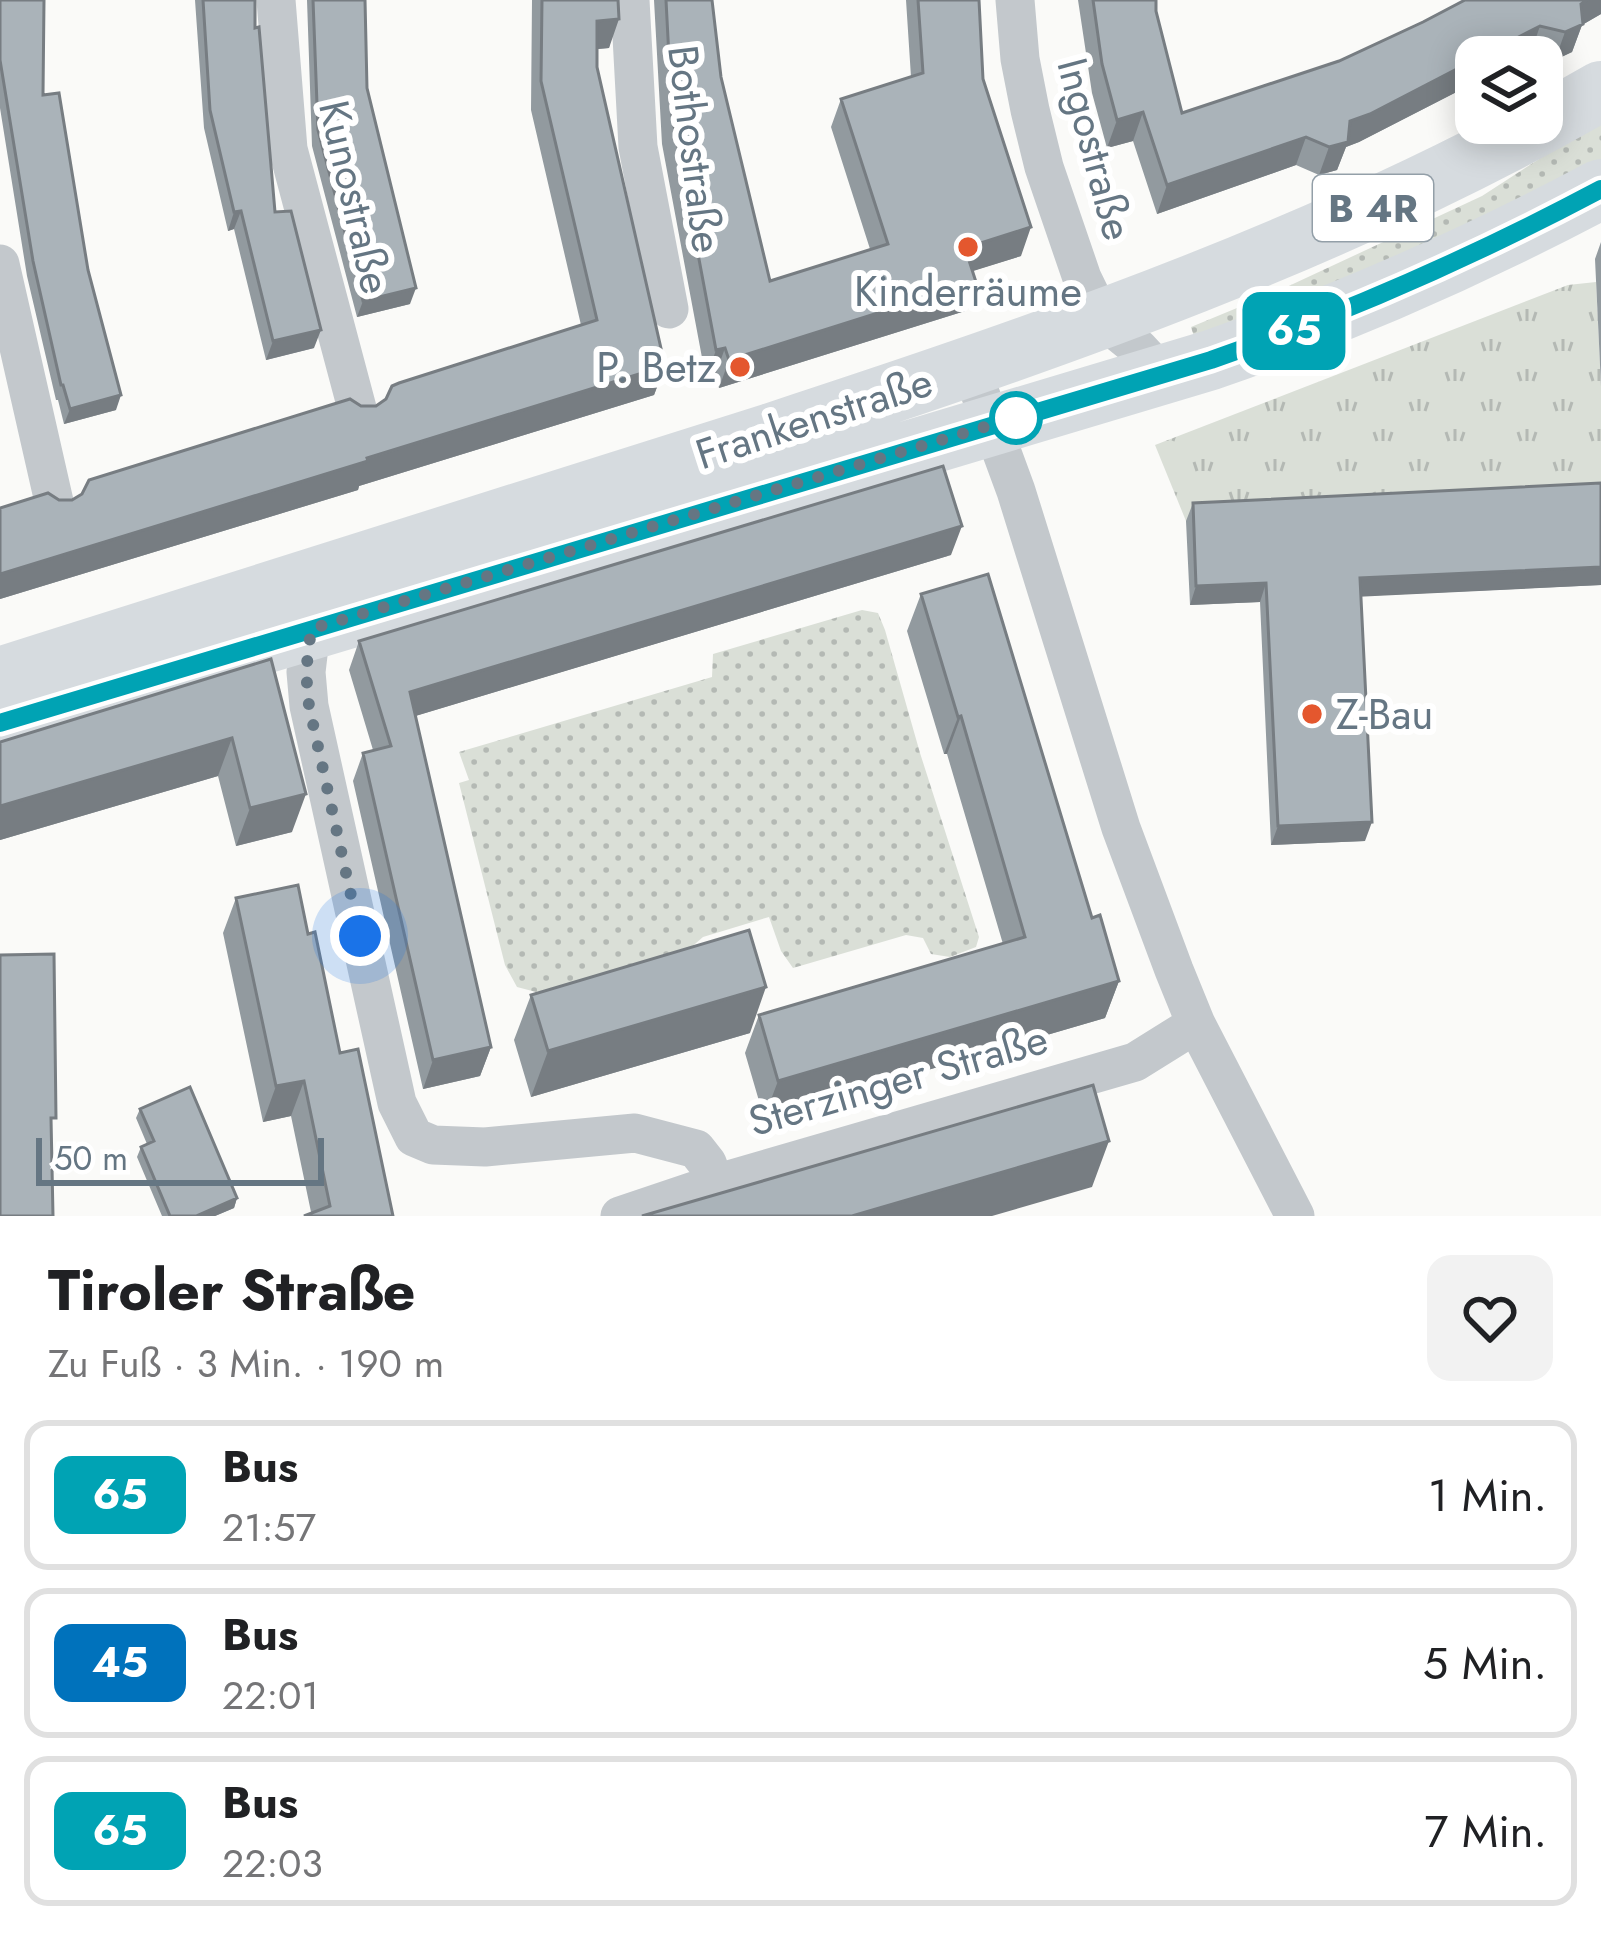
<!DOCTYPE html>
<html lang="de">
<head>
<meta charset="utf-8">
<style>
	body { margin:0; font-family:Jost,sans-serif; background:#f2f2f2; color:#202124; height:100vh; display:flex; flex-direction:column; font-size:45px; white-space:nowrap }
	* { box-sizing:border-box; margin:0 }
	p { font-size:39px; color:#757577 }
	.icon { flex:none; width:66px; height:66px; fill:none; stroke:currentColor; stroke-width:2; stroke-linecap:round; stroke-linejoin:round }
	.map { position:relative; height:1216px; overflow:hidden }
	.details { display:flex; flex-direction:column; background:#fff; flex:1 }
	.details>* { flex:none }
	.badge { padding:0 24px; border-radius:18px; font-size:42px; line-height:78px }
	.tools { position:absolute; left:1455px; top:36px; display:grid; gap:24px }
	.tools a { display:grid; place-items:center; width:108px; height:108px; border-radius:24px; background:#fff; box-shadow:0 6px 30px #0003; font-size:60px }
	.scale { position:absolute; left:36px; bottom:30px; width:288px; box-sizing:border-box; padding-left:12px; border:6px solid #657683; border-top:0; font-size:33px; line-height:42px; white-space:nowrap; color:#657683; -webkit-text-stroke:9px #fff; paint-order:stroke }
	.you { position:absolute; width:60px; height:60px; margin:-30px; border:9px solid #fff; border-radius:50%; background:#1a73e8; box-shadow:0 0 0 18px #1a73e833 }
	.map>.badge { position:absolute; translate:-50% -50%; box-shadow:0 0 0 6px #fff }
	.round { display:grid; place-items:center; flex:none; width:126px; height:126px; border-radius:24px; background:#f2f2f2 }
	.headline { display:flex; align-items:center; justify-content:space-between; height:204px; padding:0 48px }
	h1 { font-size:57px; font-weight:700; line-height:90px }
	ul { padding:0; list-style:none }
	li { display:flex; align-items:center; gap:36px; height:150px; margin:0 24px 18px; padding:0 24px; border:6px solid #e0e0e0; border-radius:24px }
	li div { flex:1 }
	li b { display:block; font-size:45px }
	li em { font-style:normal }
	li .badge { min-width:132px; font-weight:700; text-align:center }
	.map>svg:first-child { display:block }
	.grass { fill:url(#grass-dots) }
	.park { fill:url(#park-tufts) }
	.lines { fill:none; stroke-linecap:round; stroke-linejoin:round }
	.street { stroke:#c3c8cc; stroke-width:39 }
	.primary { stroke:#d6dbdf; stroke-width:60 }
	.wall { fill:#929a9f }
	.shaded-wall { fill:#777d82 }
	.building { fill:#aab3b9; stroke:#777d82; stroke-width:3 }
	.line-casing { stroke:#fff; stroke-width:27 }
	.line { stroke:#00a3b4; stroke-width:18 }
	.walk { stroke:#657683; stroke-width:12; stroke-dasharray:0 21.6 }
	.poi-dot { fill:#e4572e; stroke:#fff; stroke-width:4.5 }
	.stop-dot { fill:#fff; stroke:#00a3b4; stroke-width:6 }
	.labels { text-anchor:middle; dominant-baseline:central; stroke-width:12; stroke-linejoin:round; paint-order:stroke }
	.shield { fill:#fff; stroke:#939fa8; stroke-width:3 }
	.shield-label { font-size:39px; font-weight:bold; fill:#657683 }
	.street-label { font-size:42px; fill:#657683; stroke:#fff }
	.poi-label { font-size:42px; fill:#657683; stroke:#fff }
</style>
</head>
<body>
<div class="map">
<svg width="1601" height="1216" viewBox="0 0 1601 1216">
	<defs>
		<pattern id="grass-dots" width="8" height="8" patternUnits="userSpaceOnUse" patternTransform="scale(3)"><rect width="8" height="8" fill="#dadfd7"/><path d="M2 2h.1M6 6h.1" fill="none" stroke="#b4b9b4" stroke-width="1.8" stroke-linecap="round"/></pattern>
		<pattern id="park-tufts" width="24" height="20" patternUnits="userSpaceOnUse" patternTransform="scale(3)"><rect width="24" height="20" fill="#dadfd7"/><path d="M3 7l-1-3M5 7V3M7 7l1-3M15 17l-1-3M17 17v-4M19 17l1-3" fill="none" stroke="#b4b9b4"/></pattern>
	</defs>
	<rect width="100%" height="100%" fill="#fafaf8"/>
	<!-- grass -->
	<path class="grass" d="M 1601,119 L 1601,169 L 1196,343 L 1191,327 L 1278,291 L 1482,196 Z
		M 862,610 L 878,613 L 885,630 L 920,753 L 979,937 L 976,947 L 950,957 L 931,954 L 923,938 L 906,935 L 793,968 L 781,951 L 769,917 L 703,937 L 681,956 L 573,986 L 536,992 L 517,987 L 505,965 L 459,783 L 469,780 L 459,752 L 712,677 L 713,654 Z"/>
	<!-- park -->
	<path class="park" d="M 1596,282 L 1601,385 L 1601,502 L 1186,521 L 1155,445 L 1568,285 Z"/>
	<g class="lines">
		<!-- street -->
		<path class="street" d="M 276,0 L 288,149 L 358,412
			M 630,0 L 638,147 L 669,309
			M 1015,0 L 1020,59 L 1030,110 L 1044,167 L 1082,278 L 1102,319 L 1139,349 L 1163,375
			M 0,264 L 55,506
			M 970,366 L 1016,491 L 1121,828 L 1174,970 L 1196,1024 L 1295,1216
			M 311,629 L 306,672 L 309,706 L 397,1103 L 414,1137 L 433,1145 L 485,1147 L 635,1133 L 696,1149 L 707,1163 L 715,1184
			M 620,1216 L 715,1184 L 1135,1062 L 1196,1024"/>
		<!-- primary -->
		<path class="primary" d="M 0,677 C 257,595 515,516 771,433 C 1055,340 1341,241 1601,91
			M 0,723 L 1211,360 C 1346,313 1475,256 1601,189"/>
	</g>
	<!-- wall -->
	<path class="wall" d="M 0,0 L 43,95 L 88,270 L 116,410 L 64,424 L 58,400 L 56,400 L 27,276 L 0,108 Z
		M 195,0 L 255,0 L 255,28 L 275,212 L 314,348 L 266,360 L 234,229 L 228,231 L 204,128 Z
		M 307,0 L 365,0 L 367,88 L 410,304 L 357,317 L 312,146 Z
		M 532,0 L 618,0 L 609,48 L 597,49 L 597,67 L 665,366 L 654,395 L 359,486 L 358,490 L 0,599 L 0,508 L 72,500 L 361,406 L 376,406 L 581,325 L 531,110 Z
		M 654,0 L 712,0 L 721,77 L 770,281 L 870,249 L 831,127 L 841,99 L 911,77 L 906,0 L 979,0 L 983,79 L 1021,256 L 972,271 L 976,282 L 965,311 L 719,388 L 715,376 L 706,379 L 662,144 Z
		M 1078,0 L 1156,0 L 1156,11 L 1182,113 L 1339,61 L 1423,22 L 1601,0 L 1601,14 L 1582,25 L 1572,52 L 1555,60 L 1530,55 L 1525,57 L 1476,57 L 1476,82 L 1359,142 L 1346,147 L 1337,170 L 1319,175 L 1296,165 L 1157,214 L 1133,141 L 1107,148 L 1092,93 Z
		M 1601,242 L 1601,386 L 1595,259 Z
		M 1193,503 L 1601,585 L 1361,596 L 1365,841 L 1271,845 L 1260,602 L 1190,605 L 1186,521 Z
		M 951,555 L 415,716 L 491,1047 L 480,1076 L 423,1089 L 353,781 L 363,753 L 373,750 L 349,670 L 359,641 Z
		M 921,594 L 1092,918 L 1119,981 L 1105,1018 L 764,1118 L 745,1053 L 759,1015 L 1003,944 L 947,754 L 944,754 L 907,631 Z
		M 271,659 L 292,832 L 236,846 L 218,776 L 0,840 L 0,742 Z
		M 236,898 L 308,934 L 340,1053 L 393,1216 L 311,1212 L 291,1116 L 263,1122 L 223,933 Z
		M 531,995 L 750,1033 L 531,1097 L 514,1040 Z
		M 140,1109 L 237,1198 L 234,1208 L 215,1216 L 162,1216 L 137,1157 L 141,1147 L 147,1144 L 136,1118 Z"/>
	<!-- shaded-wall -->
	<path class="shaded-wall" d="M 1587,0 L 1601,0 L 1601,14 L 1582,25 L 1572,52 L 1555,60 L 1565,32 L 1581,4 Z
		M 619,19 L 609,48 L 587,50 L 597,21 Z
		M 1540,26 L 1530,55 L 1525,57 L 1480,57 Z
		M 1476,59 L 1476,82 L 1359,142 L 1346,147 L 1337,170 L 1319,175 L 1329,147 L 1350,121 Z
		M 1143,112 L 1133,141 L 1107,148 L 1117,120 Z
		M 1306,137 L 1296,165 L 1157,214 L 1167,185 Z
		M 241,211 L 234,229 L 228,231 L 234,212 Z
		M 1031,227 L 1021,256 L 954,277 L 965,248 Z
		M 976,282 L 965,311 L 719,388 L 729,360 Z
		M 416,288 L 410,304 L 357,317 L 363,301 Z
		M 321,330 L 314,348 L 266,360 L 273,341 Z
		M 725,348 L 715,376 L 706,379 L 716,350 Z
		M 665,366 L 654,395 L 359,486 L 358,490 L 0,599 L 0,574 Z
		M 121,395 L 116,410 L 64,424 L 70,409 Z
		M 962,526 L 951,555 L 399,721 L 410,692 Z
		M 1601,567 L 1601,585 L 1354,597 L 1360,578 Z
		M 1266,583 L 1260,602 L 1190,605 L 1196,586 Z
		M 961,716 L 947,754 L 944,754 L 958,717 Z
		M 232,738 L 218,776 L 0,840 L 0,806 Z
		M 306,794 L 292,832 L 236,846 L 250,808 Z
		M 1372,822 L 1365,841 L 1271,845 L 1278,826 Z
		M 1119,981 L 1105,1018 L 764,1118 L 778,1081 Z
		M 766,987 L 750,1033 L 531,1097 L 548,1051 Z
		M 491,1047 L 480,1076 L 423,1089 L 433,1060 Z
		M 304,1081 L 291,1116 L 263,1122 L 276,1086 Z
		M 1109,1141 L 1092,1187 L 992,1216 L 852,1216 Z
		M 237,1198 L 234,1208 L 215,1216 L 196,1216 Z"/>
	<!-- building -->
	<path class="building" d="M 0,0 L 44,0 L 43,95 L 59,93 L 88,270 L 121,395 L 70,409 L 63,385 L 61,385 L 33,261 L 0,60 Z
		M 203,0 L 255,0 L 255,28 L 259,27 L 275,212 L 291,211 L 321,330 L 273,341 L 241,211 L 234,212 L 210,110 Z
		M 313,0 L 365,0 L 367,88 L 416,288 L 363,301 L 318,130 Z
		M 542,0 L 618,0 L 619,19 L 597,21 L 597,67 L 665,366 L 367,458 L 368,461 L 0,574 L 0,508 L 48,493 L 59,500 L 72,500 L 82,494 L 89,480 L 350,399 L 361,406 L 376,406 L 386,399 L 392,386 L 399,383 L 597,320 L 541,81 Z
		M 666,0 L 712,0 L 721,77 L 770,281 L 888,244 L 841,99 L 923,73 L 918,0 L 979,0 L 983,79 L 1031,227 L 965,248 L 976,282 L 729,360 L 725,348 L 716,350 L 672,115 Z
		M 1093,0 L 1156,0 L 1156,11 L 1182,113 L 1339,61 L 1423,22 L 1465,0 L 1587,0 L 1581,4 L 1583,24 L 1565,32 L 1540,26 L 1480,57 L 1476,57 L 1476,59 L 1370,114 L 1350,121 L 1348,142 L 1329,147 L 1306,137 L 1167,185 L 1143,112 L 1117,120 L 1102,64 Z
		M 943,466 L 962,526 L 410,692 L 491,1047 L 433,1060 L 363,753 L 391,746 L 359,641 Z
		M 1601,483 L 1601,567 L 1360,578 L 1372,822 L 1278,826 L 1266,583 L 1196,586 L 1193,503 Z
		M 988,574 L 1092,918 L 1100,915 L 1119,981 L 778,1081 L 759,1015 L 1025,937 L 961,716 L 958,717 L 921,594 Z
		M 271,659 L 306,794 L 250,808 L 232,738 L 0,806 L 0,742 Z
		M 298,885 L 308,934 L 315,932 L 340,1053 L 358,1049 L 393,1216 L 304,1216 L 330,1206 L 304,1081 L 276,1086 L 236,898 Z
		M 749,930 L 766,987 L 548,1051 L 531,995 Z
		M 54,954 L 56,1118 L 51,1118 L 53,1216 L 0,1216 L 0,955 Z
		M 1093,1085 L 1109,1141 L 852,1216 L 642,1216 Z
		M 190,1087 L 237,1198 L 196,1216 L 170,1216 L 141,1147 L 154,1141 L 140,1109 Z"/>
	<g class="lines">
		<!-- line casing -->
		<g class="line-casing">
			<path id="line" d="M 0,723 L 1211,360 C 1346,313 1475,256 1601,189"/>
		</g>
		<!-- line -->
		<use href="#line" class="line"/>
		<!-- walk -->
		<path class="walk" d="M 360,936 L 309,706 L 306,672 L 311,629 L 1028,414 L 1016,418"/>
	</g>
	<!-- markers -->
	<g class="poi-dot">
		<circle cx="968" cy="247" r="12"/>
		<circle cx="740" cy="367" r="12"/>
		<circle cx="1312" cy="714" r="12"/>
	</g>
	<circle class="stop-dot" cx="1016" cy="418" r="24"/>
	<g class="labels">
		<!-- shield labels -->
		<rect class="shield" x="1313" y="175" width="120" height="66" rx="9"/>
		<g class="shield-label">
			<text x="1373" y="208">B 4R</text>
		</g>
		<!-- street labels -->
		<g class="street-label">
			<text transform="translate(695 149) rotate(83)">Bothostraße</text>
			<text transform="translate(1095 149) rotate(75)">Ingostraße</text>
			<text transform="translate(355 197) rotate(77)">Kunostraße</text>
			<text transform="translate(814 418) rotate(-18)">Frankenstraße</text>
			<text transform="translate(898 1080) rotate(-16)">Sterzinger Straße</text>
		</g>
		<!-- poi labels -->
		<g class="poi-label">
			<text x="968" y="291">Kinderräume</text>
			<text x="716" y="367" text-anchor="end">P. Betz</text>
			<text x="1336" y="714" text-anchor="start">Z-Bau</text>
		</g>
	</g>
</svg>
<div class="tools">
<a><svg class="icon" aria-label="layers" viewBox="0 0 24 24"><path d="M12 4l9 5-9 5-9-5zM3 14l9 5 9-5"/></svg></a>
</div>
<div class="scale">50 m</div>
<div class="you" style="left:360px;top:936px"></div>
<b class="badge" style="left:1294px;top:331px;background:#00a3b4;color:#fff">65</b>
</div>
<section class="details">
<div class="headline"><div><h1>Tiroler Straße</h1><p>Zu Fuß · 3 Min. · 190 m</p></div><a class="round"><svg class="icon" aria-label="heart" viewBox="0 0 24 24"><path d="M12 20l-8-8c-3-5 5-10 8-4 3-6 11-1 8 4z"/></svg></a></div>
<ul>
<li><span class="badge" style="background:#00a3b4;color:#fff">65</span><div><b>Bus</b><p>21:57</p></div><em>1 Min.</em></li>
<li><span class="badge" style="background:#0072bc;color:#fff">45</span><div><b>Bus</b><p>22:01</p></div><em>5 Min.</em></li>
<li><span class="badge" style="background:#00a3b4;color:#fff">65</span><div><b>Bus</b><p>22:03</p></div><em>7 Min.</em></li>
</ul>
</section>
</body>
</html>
